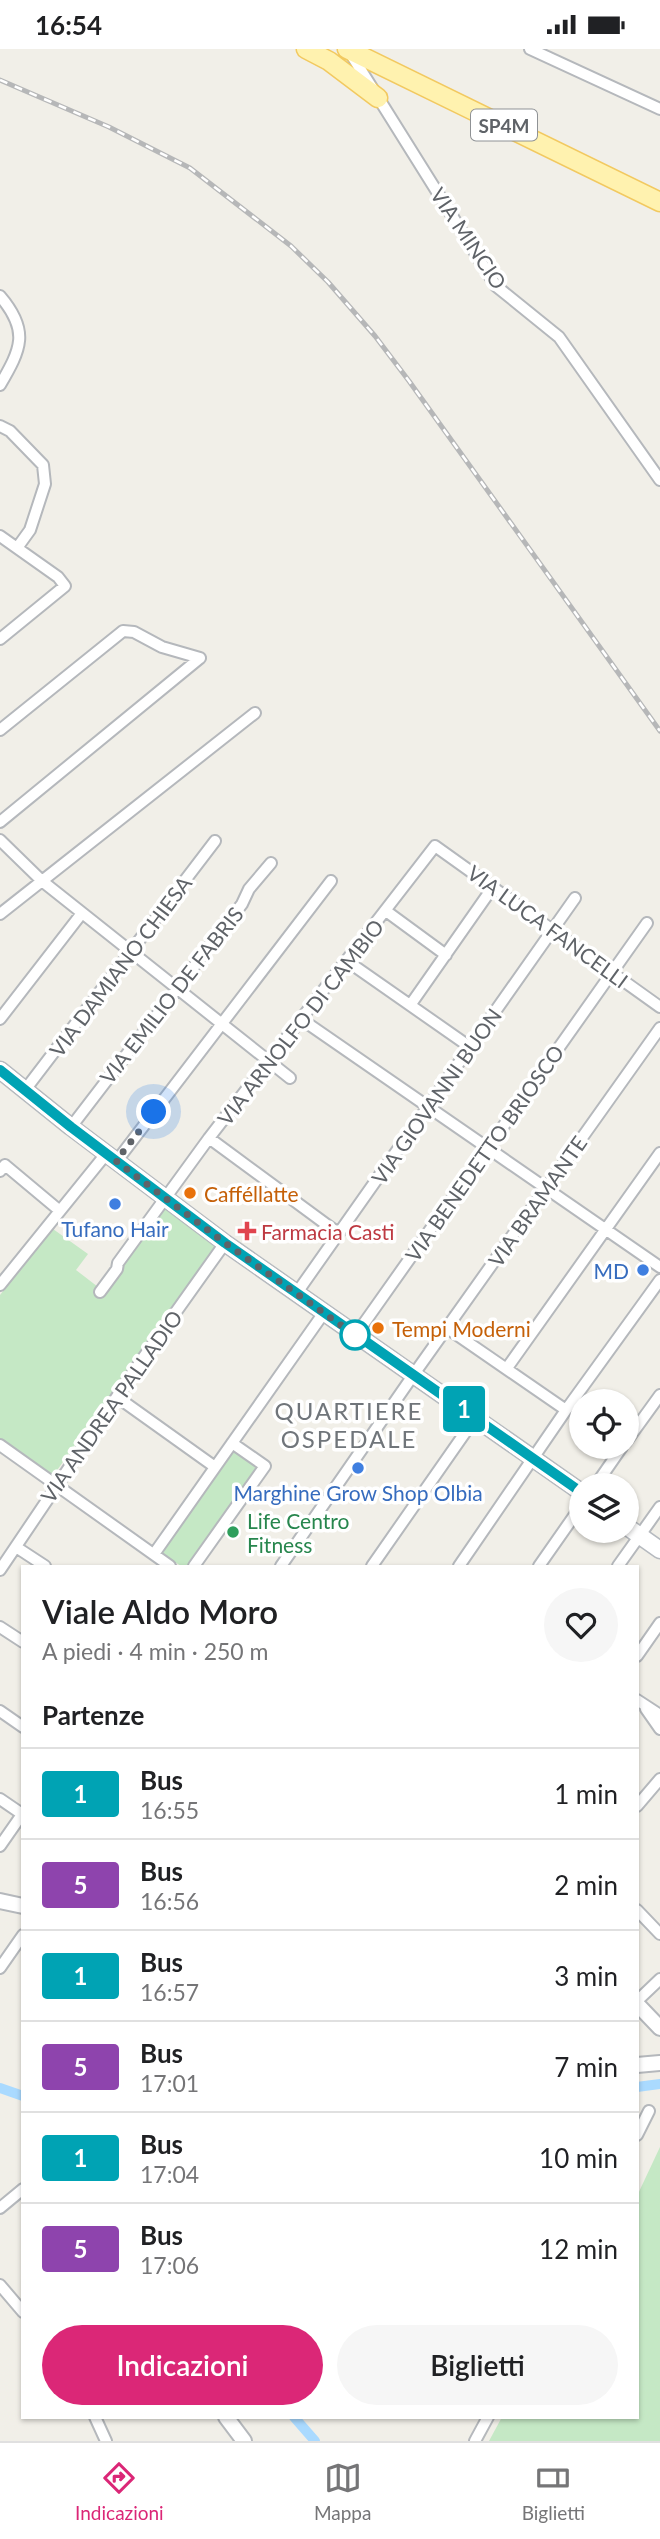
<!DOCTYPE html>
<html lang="it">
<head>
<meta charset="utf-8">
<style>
	body { margin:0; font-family:Lato,sans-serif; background:#f6f6f6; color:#202124; height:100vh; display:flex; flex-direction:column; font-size:26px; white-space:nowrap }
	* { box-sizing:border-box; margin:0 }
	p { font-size:23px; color:#757577 }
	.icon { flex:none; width:38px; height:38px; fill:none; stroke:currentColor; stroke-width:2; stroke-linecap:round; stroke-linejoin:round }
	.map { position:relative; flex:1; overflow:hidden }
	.side { position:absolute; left:21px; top:1516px; width:618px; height:854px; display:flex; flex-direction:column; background:#fff; border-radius:0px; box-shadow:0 2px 5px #0004 }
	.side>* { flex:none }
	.badge { padding:0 14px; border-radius:5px; font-size:24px; line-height:46px }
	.tools { position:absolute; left:569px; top:1340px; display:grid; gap:14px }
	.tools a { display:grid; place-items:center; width:70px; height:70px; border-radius:50%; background:#fff; box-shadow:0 2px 5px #0004; font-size:35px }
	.you { position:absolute; width:35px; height:35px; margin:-18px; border:5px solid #fff; border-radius:50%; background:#1a73e8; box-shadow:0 0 0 10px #1a73e833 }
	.map>.badge { position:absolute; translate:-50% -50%; box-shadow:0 0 0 4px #fff }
	h2 { padding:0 21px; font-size:26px; line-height:63px }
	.round { display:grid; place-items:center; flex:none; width:74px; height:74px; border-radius:37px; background:#f6f6f6 }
	.summary { display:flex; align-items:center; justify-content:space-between; height:119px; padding:0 21px }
	h1 { font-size:33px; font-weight:600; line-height:52px }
	.button { display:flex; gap:14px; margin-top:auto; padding:14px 21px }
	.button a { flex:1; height:80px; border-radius:42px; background:#db2777; color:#fff; font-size:28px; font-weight:600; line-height:80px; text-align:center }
	.button a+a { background:#f6f6f6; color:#202124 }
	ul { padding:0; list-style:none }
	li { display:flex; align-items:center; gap:21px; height:91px; padding:0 21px; border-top:2px solid #e0e0e0 }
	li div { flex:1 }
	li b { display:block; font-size:26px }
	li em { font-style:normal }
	li .badge { min-width:77px; font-weight:700; text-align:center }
	.status { display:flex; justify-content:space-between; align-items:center; height:49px; padding:0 35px; background:#fff; direction:ltr }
	.status svg { height:19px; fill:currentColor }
	.dock { display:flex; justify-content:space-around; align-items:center; height:98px; border-top:2px solid #e0e0e0; background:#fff; font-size:19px; color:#757577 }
	.dock a { display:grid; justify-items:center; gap:4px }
	.dock .current { color:#db2777 }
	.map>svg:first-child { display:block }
	.green { fill:#c5e8c5 }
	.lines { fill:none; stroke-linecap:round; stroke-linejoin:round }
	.canal { stroke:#aadaff; stroke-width:10 }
	.minor-casing { stroke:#b5b8bc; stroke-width:14 }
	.tertiary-casing { stroke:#b5b8bc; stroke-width:18 }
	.secondary-casing { stroke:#b6babf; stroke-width:19 }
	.primary-casing { stroke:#f2c960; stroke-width:21 }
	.minor { stroke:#fff; stroke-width:10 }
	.tertiary { stroke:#fff; stroke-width:14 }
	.secondary { stroke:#fff; stroke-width:16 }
	.primary { stroke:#fff2af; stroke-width:18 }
	.rail-casing { stroke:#b6b7b8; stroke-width:5 }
	.rail { stroke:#fff; stroke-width:2.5; stroke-dasharray:8; stroke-linecap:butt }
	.line-casing { stroke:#fff; stroke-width:16 }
	.line { stroke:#00a3b4; stroke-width:10 }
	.walk { stroke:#5f6368; stroke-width:7; stroke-dasharray:0 12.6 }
	.food-dot { fill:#e8710a; stroke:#fff; stroke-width:2.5 }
	.shop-dot { fill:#3f7fe0; stroke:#fff; stroke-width:2.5 }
	.health-dot { fill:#e0444e; stroke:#fff; stroke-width:2.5 }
	.stop-dot { fill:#fff; stroke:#00a3b4; stroke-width:3.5 }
	.leisure-dot { fill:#2e9e5b; stroke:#fff; stroke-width:2.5 }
	.labels { text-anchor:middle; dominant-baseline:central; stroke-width:7; stroke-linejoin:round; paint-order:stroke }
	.shield { fill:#fff; stroke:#8f9295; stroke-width:2 }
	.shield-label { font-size:19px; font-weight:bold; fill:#5f6368 }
	.street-label { font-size:21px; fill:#5f6368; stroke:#fff }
	.food-label { font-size:21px; fill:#c56008; stroke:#fff; text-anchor:start }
	.shop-label { font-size:21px; fill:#366cbe; stroke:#fff }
	.health-label { font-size:21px; fill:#be3a42; stroke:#fff; text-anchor:start }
	.leisure-label { font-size:21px; fill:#27864d; stroke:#fff; text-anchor:start }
	.quarter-label { font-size:24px; letter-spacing:2px; fill:#70757a; stroke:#fff }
</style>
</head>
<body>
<div class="status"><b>16:54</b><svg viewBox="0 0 49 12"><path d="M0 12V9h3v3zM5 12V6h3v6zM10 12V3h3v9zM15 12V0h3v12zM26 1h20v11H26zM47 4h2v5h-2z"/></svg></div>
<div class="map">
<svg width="660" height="2392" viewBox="0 0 660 2392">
	<rect width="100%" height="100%" fill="#f1efe8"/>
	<!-- green -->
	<path class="green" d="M 164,1157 L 217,1195 L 53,1427 L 0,1389 L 0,1246 L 53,1180 L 88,1205 L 76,1221 L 102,1241 Z
		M 233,1399 L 260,1417 L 188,1517 L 181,1517 L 161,1504 Z
		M 660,2098 L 660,2392 L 489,2392 L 502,2368 L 637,2368 L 637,2147 Z"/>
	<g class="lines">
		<!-- canal -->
		<path class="canal" d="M 637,2038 L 660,2035
			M 0,2039 L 23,2047
			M 294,2368 L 315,2392"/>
		<!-- minor casing -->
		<g class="minor-casing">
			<path id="minor" d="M 530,0 L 660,60
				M 349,2 L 496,237 L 559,288 L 660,431
				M 0,247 C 30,282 21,300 0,336
				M 0,377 L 10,382 L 43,416 L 45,435 L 30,481 L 17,499
				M 0,487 L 58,528 L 65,537 L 0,590
				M 0,681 L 123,582 L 134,583 L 162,598 L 200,609
				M 0,773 L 200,609
				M 0,791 L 42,832 L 290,1029
				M 386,862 L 446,906
				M 0,865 L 255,664
				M 347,912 L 470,998
				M 411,955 L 493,838
				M 0,970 L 82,864
				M 301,970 L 660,1218
				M 25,1041 L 215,792
				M 71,1078 L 242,855 L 249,840 L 271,814
				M 209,1089 L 338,1184
				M 116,1113 L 331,832
				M 0,1122 L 5,1116 L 60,1162
				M 0,1236 L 106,1105
				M 100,1243 L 117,1220 L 118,1214 L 209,1089 L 435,797 L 660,958
				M 296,1245 L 575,849
				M 447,1279 L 566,1361
				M 355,1287 L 647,874
				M 507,1319 L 660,1104
				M 117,1348 L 215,1418
				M 626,1393 L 660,1346
				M 0,1396 L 170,1517
				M 595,1437 L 622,1398
				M 16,1498 L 45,1517
				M 154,1505 L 323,1265
				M 194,1517 L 265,1417 L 232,1394
				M 281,1517 L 414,1325 L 660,979
				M 372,1517 L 476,1368
				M 459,1517 L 566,1361 L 660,1231
				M 539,1517 L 581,1457
				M 618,1517 L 660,1458
				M 0,1521 L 141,1312 L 225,1194
				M 0,1578 L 23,1593
				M 637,1607 L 660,1574
				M 637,1651 L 660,1666
				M 646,1660 L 660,1680
				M 0,1662 L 23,1678
				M 0,1750 L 22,1765
				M 637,1757 L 660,1730
				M 0,1797 L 23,1764
				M 637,1861 L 660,1885
				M 0,1919 L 23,1886
				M 637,1952 L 660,1930
				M 637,2086 L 649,2062
				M 0,2159 L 23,2140
				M 0,2236 L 23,2263
				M 95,2368 L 106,2392
				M 475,2392 L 488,2368"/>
		</g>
		<!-- tertiary casing -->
		<g class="tertiary-casing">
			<path id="tertiary" d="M 0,1852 L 23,1857
				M 637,1955 L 660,1979
				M 637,2016 L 660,2014
				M 226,2368 L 244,2392"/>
		</g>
		<!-- secondary casing -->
		<g class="secondary-casing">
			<path id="secondary" d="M 0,1021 L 71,1078 L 225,1194 L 581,1443
				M 626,1477 L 660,1501"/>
		</g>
		<!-- primary casing -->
		<g class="primary-casing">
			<path id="primary" d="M 306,0 L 329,12 L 378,49
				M 347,0 L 660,153"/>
		</g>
		<!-- minor -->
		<use href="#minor" class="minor"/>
		<!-- tertiary -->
		<use href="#tertiary" class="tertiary"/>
		<!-- secondary -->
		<use href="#secondary" class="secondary"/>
		<!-- primary -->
		<use href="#primary" class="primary"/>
		<!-- rail casing -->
		<g class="rail-casing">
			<path id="rail" d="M 0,31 L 109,78 L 190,119 L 291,197 L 328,233 L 375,287 L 409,332 L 660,682"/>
		</g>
		<!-- rail -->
		<use href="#rail" class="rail"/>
	</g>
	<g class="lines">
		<!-- line casing -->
		<g class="line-casing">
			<path id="line" d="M 0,1021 L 71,1078 L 225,1194 L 581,1443"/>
		</g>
		<!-- line -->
		<use href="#line" class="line"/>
		<!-- walk -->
		<path class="walk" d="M 154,1063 L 116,1112 L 225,1194 L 355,1286"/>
	</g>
	<!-- markers -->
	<g class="food-dot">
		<circle cx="190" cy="1144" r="7"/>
		<circle cx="378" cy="1279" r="7"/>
	</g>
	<g class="shop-dot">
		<circle cx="115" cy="1155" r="7"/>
		<circle cx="643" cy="1221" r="7"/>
		<circle cx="358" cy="1419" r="7"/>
	</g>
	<path class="health-dot" d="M243.5 1171.5h7v7h7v7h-7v7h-7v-7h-7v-7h7z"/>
	<circle class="stop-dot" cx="355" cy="1286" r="14"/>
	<circle class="leisure-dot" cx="233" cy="1483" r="7"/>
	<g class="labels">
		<!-- shield labels -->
		<rect class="shield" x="471" y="60.5" width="66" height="31" rx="5"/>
		<g class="shield-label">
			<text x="504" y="76">SP4M</text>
		</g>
		<!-- street labels -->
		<g class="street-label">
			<text transform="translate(469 189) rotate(56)">VIA MINCIO</text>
			<text transform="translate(548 877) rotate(36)">VIA LUCA FANCELLI</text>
			<text transform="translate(120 917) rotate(-53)">VIA DAMIANO CHIESA</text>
			<text transform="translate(171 946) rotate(-52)">VIA EMILIO DE FABRIS</text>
			<text transform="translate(300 973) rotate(-52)">VIA ARNOLFO DI CAMBIO</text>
			<text transform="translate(436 1047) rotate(-55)">VIA GIOVANNI BUON</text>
			<text transform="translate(484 1104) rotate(-55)">VIA BENEDETTO BRIOSCO</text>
			<text transform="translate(537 1152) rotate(-55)">VIA BRAMANTE</text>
			<text transform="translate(111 1357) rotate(-55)">VIA ANDREA PALLADIO</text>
		</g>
		<!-- food labels -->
		<g class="food-label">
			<text x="204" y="1144">Cafféllatte</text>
			<text x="392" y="1279">Tempi Moderni</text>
		</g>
		<!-- shop labels -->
		<g class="shop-label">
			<text x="115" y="1179">Tufano Hair</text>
			<text x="629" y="1221" text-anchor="end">MD</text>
			<text x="358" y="1443">Marghine Grow Shop Olbia</text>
		</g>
		<!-- health labels -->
		<g class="health-label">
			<text x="261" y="1182">Farmacia Casti</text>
		</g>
		<!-- leisure labels -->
		<g class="leisure-label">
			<text x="247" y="1471">Life Centro<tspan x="247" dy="24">Fitness</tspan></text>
		</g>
		<!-- quarter labels -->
		<g class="quarter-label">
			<text x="349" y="1361">QUARTIERE<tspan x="349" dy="28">OSPEDALE</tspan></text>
		</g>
	</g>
</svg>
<div class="tools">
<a><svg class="icon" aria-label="locate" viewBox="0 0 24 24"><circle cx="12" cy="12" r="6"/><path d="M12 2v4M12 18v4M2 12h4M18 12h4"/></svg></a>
<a><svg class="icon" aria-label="layers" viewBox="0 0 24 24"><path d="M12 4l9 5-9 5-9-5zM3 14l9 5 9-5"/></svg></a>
</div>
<div class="you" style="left:154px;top:1063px"></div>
<b class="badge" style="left:464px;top:1360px;background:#00a3b4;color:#fff">1</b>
<section class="side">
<div class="summary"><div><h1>Viale Aldo Moro</h1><p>A piedi · 4 min · 250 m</p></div><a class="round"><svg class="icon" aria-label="heart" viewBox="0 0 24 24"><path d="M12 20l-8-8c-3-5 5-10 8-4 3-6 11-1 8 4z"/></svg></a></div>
<h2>Partenze</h2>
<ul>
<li><span class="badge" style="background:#00a3b4;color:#fff">1</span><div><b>Bus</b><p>16:55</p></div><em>1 min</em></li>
<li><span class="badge" style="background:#8e44ad;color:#fff">5</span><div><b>Bus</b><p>16:56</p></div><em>2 min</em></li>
<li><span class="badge" style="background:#00a3b4;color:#fff">1</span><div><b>Bus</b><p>16:57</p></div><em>3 min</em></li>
<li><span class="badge" style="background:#8e44ad;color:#fff">5</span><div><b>Bus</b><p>17:01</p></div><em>7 min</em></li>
<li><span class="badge" style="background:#00a3b4;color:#fff">1</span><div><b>Bus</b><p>17:04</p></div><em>10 min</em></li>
<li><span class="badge" style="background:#8e44ad;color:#fff">5</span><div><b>Bus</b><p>17:06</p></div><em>12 min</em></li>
</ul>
<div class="button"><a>Indicazioni</a><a>Biglietti</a></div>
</section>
</div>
<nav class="dock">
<a class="current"><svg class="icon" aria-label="directions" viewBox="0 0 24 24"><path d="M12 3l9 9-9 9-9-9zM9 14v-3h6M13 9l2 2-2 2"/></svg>Indicazioni</a>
<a><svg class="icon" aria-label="map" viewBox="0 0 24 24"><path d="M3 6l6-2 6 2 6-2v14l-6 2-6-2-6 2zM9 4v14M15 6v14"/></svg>Mappa</a>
<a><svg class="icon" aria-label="tickets" viewBox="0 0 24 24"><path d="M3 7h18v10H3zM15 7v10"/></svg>Biglietti</a>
</nav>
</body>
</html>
